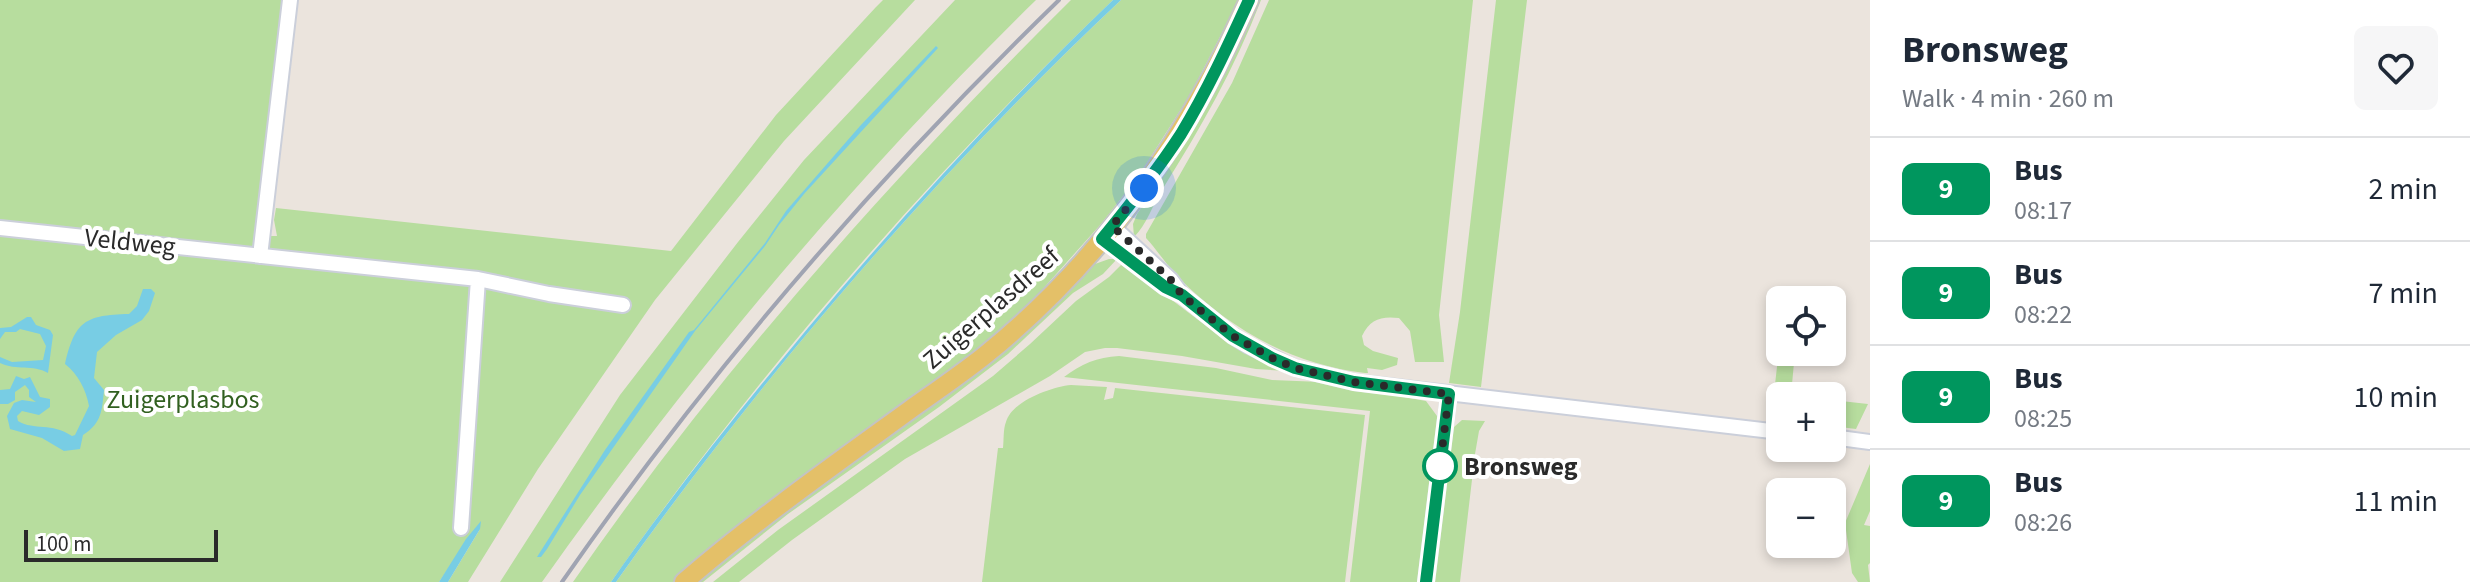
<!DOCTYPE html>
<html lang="en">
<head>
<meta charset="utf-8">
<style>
	body { margin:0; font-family:"Source Sans 3",sans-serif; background:#f6f6f7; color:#1f2937; height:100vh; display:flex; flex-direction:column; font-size:30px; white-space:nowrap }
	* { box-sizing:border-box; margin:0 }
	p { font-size:26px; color:#747a83 }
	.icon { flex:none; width:44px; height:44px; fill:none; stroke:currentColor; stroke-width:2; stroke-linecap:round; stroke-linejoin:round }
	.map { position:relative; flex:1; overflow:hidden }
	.panel { display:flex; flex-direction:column; background:#fff; width:600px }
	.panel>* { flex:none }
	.badge { padding:0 16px; border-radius:12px; font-size:28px; line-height:52px }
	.fabs { position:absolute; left:1766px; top:286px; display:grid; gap:16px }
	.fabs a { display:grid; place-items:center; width:80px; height:80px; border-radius:12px; background:#fff; box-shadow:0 4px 12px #0003; font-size:40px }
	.scale { position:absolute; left:24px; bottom:20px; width:194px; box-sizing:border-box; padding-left:8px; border:4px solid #2a2a2a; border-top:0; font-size:22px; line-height:28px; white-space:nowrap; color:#2a2a2a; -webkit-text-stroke:6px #fff; paint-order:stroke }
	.you { position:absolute; width:40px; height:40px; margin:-20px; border:6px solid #fff; border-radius:50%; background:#1a73e8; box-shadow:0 0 0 12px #1a73e833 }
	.map>.badge { position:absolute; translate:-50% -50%; box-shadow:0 0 0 4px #fff }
	.round { display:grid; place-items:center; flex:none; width:84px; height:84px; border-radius:12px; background:#f6f6f7 }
	.headline { display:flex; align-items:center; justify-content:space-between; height:136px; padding:0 32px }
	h1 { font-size:38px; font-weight:700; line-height:60px }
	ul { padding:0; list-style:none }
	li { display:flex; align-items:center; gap:24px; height:104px; padding:0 32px; border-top:2px solid #e0e1e3 }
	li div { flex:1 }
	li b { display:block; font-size:30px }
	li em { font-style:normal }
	li .badge { min-width:88px; font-weight:700; text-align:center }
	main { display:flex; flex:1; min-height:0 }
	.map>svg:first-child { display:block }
	.green { fill:#b7dd9e }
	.water { fill:#78cde4 }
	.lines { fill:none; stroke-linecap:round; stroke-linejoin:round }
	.minor-casing { stroke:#cbcfda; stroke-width:18 }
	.major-casing { stroke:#c3c3c3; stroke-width:22 }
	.minor { stroke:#fff; stroke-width:14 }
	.major { stroke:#e4c068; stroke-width:18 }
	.rail { stroke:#a0a4b2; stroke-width:4 }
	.line-casing { stroke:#fff; stroke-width:18 }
	.line { stroke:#00965e; stroke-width:12 }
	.walk { stroke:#2a2a2a; stroke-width:8; stroke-dasharray:0 14.4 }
	.stop-dot { fill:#fff; stroke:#00965e; stroke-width:4 }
	.labels { text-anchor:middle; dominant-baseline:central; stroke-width:8; stroke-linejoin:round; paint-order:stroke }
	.street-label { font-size:26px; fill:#2a2a2a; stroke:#fff }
	.park-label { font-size:26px; fill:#316020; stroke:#fff }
	.stop-label { font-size:26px; font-weight:bold; fill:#2a2a2a; stroke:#fff; text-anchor:start }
</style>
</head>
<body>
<main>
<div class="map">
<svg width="1870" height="582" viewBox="0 0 1870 582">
	<rect width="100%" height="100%" fill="#ebe4dd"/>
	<!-- green -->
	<path class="green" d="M 0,0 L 288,0 L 265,236 L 277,236 L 274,220 L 276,208 L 671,251 L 776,115 L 876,7 L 883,0 L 915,0 L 784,141 L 655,300 L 538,469 L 468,582 L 448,582 L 480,529 L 455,559 L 439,582 L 0,582 Z
		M 955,0 L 1036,0 C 853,179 690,373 542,582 L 500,582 L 620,395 L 738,242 L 804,160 Z
		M 1071,0 L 1113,0 C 928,177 757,373 611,582 L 573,582 C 719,371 889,181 1071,0 Z
		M 1121,0 L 1239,0 L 1190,95 L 1138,177 L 1101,224 L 1024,310 L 996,337 L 726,538 L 673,582 L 616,582 C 764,373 934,176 1121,0 Z
		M 1255,0 L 1261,0 C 1235,68 1200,129 1162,190 C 1152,206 1147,224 1134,237 L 1133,224 L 1137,214 C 1185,146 1224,77 1255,0 Z
		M 1269,0 L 1473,0 L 1439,315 L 1444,362 L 1415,362 L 1410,331 L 1399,318 C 1381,316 1370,319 1362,336 L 1364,345 L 1373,351 L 1398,358 L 1397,365 L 1382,370 L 1367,368 L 1368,373 L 1365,373 C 1291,364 1229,329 1177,276 C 1166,264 1157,250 1146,238 L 1146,234 L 1232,83 Z
		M 1496,0 L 1527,0 L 1481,387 L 1449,383 L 1460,312 Z
		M 1109,259 L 1117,259 L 1103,274 L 1073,293 L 1008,354 L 939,407 L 788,514 L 703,582 L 694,582 L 723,558 L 1037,321 L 1095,264 Z
		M 1123,263 L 1234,347 L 1287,371 L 1256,369 L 1182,356 L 1117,348 L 1105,348 L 1085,352 L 1050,376 L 905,459 L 792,540 L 739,582 L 713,582 L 778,530 L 993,376 L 1030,344 L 1076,301 L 1109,277 Z
		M 1780,340 L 1780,352 L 1795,352 L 1791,395 L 1800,396 L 1780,396 L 1780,421 L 1771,420 Z
		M 1119,356 L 1216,368 L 1272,380 L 1321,382 L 1426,401 L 1437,416 L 1437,433 L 1422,582 L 1350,582 L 1370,411 L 1064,377 C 1081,364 1097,357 1119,356 Z
		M 1071,385 L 1107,387 L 1104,400 L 1113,398 L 1115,388 L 1365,415 L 1345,582 L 982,582 L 998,448 L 1003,448 C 1004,440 1003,429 1006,422 C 1012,401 1051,387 1071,385 Z
		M 1832,400 L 1868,404 L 1856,429 L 1832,426 Z
		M 1462,420 L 1485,421 L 1479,431 L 1475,454 L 1460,582 L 1432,582 L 1449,439 L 1454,427 Z
		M 1870,464 L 1870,511 L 1864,525 L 1870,526 L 1870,563 L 1868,565 L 1870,582 L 1858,582 L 1852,573 L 1845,523 Z"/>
	<!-- water -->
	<path class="water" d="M 1113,0 L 1121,0 C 934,176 764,373 616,582 L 611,582 C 672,494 739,411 808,328 C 904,214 1005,103 1113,0 Z
		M 936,46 L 938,48 L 804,194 L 779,225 L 765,246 L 695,331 L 580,495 L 547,549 L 541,557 L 537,557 L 605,450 L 689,332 L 694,330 L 765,243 L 786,211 L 860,126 Z
		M 143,289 L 151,289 L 155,293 L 149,311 L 142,320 L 116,335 L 97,352 L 94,378 L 104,390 C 102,410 102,423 83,435 L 80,449 L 64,451 L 42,438 L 10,429 L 7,416 L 14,403 L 22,400 L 36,402 L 29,397 L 29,390 L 25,385 L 15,392 L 15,400 L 8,404 L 0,404 L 0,390 L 10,389 L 16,376 L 24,379 L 30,377 L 40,397 L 50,399 L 50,407 L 39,415 L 22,411 L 17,416 L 18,421 C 35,431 51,422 72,436 L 75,435 L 89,406 C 86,390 78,374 65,364 C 75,322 84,315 129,314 L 137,306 Z
		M 27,317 L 31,317 L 36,325 L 50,330 L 53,335 L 48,373 C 33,364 16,371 0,363 L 0,357 L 12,362 L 43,360 L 46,346 L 40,334 L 20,329 L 16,332 L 5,332 L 0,339 L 0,328 L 11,327 Z
		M 481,521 L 480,529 L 448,582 L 439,582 L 466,539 Z"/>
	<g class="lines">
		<!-- minor casing -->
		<g class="minor-casing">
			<path id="minor" d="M 1112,226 L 1171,280 L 1182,295 L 1233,336 L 1249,346 L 1295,368 L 1354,382 L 1780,432
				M 0,228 L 478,279 L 549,294 L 623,305
				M 1102,239 L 1165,287 L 1178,293
				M 260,256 L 290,0
				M 1832,437 L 1870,442
				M 461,528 L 478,279
				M 1426,582 L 1449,394"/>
		</g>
		<!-- major casing -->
		<g class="major-casing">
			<path id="major" d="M 684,582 C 756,520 834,465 911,409 C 935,392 960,375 984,356 C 1102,261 1188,138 1249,0"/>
		</g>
		<!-- minor -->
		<use href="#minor" class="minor"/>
		<!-- major -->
		<use href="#major" class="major"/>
		<!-- rail -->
		<path class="rail" d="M 562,582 C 708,372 876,178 1059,0"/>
	</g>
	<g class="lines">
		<!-- line casing -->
		<g class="line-casing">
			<path id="line" d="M 1249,0 C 1228,46 1207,91 1181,134 C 1157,171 1130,205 1102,239 L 1165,287 L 1182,295 L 1233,336 L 1272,358 L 1295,368 L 1354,382 L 1449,394 L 1426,582"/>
		</g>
		<!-- line -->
		<use href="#line" class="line"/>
		<!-- walk -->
		<path class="walk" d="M 1144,188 L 1112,226 L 1171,280 L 1182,295 L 1200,310 L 1233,336 L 1272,358 L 1295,368 L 1354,382 L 1449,394 L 1440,466"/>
	</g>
	<!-- markers -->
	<circle class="stop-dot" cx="1440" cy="466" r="16"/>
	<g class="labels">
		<!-- street labels -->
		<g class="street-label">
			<text transform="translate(130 242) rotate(6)">Veldweg</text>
			<text transform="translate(991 308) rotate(-41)">Zuigerplasdreef</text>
		</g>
		<!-- park labels -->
		<g class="park-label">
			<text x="183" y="399">Zuigerplasbos</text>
		</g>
		<!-- stop labels -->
		<g class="stop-label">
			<text x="1464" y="466">Bronsweg</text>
		</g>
	</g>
</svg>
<div class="fabs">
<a><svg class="icon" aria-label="locate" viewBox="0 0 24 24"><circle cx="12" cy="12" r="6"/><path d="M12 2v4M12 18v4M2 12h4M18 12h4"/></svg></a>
<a>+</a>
<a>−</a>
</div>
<div class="scale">100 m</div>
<div class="you" style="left:1144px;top:188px"></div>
</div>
<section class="panel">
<div class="headline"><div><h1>Bronsweg</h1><p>Walk · 4 min · 260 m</p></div><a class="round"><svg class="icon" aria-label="heart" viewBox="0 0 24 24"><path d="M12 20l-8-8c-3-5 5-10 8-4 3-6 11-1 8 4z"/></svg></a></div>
<ul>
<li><span class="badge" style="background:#00965e;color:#fff">9</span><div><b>Bus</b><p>08:17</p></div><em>2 min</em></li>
<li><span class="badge" style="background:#00965e;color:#fff">9</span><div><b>Bus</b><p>08:22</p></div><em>7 min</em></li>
<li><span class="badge" style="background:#00965e;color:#fff">9</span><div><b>Bus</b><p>08:25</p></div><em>10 min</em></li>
<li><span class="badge" style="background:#00965e;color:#fff">9</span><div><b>Bus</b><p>08:26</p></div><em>11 min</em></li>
</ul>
</section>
</main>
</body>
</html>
